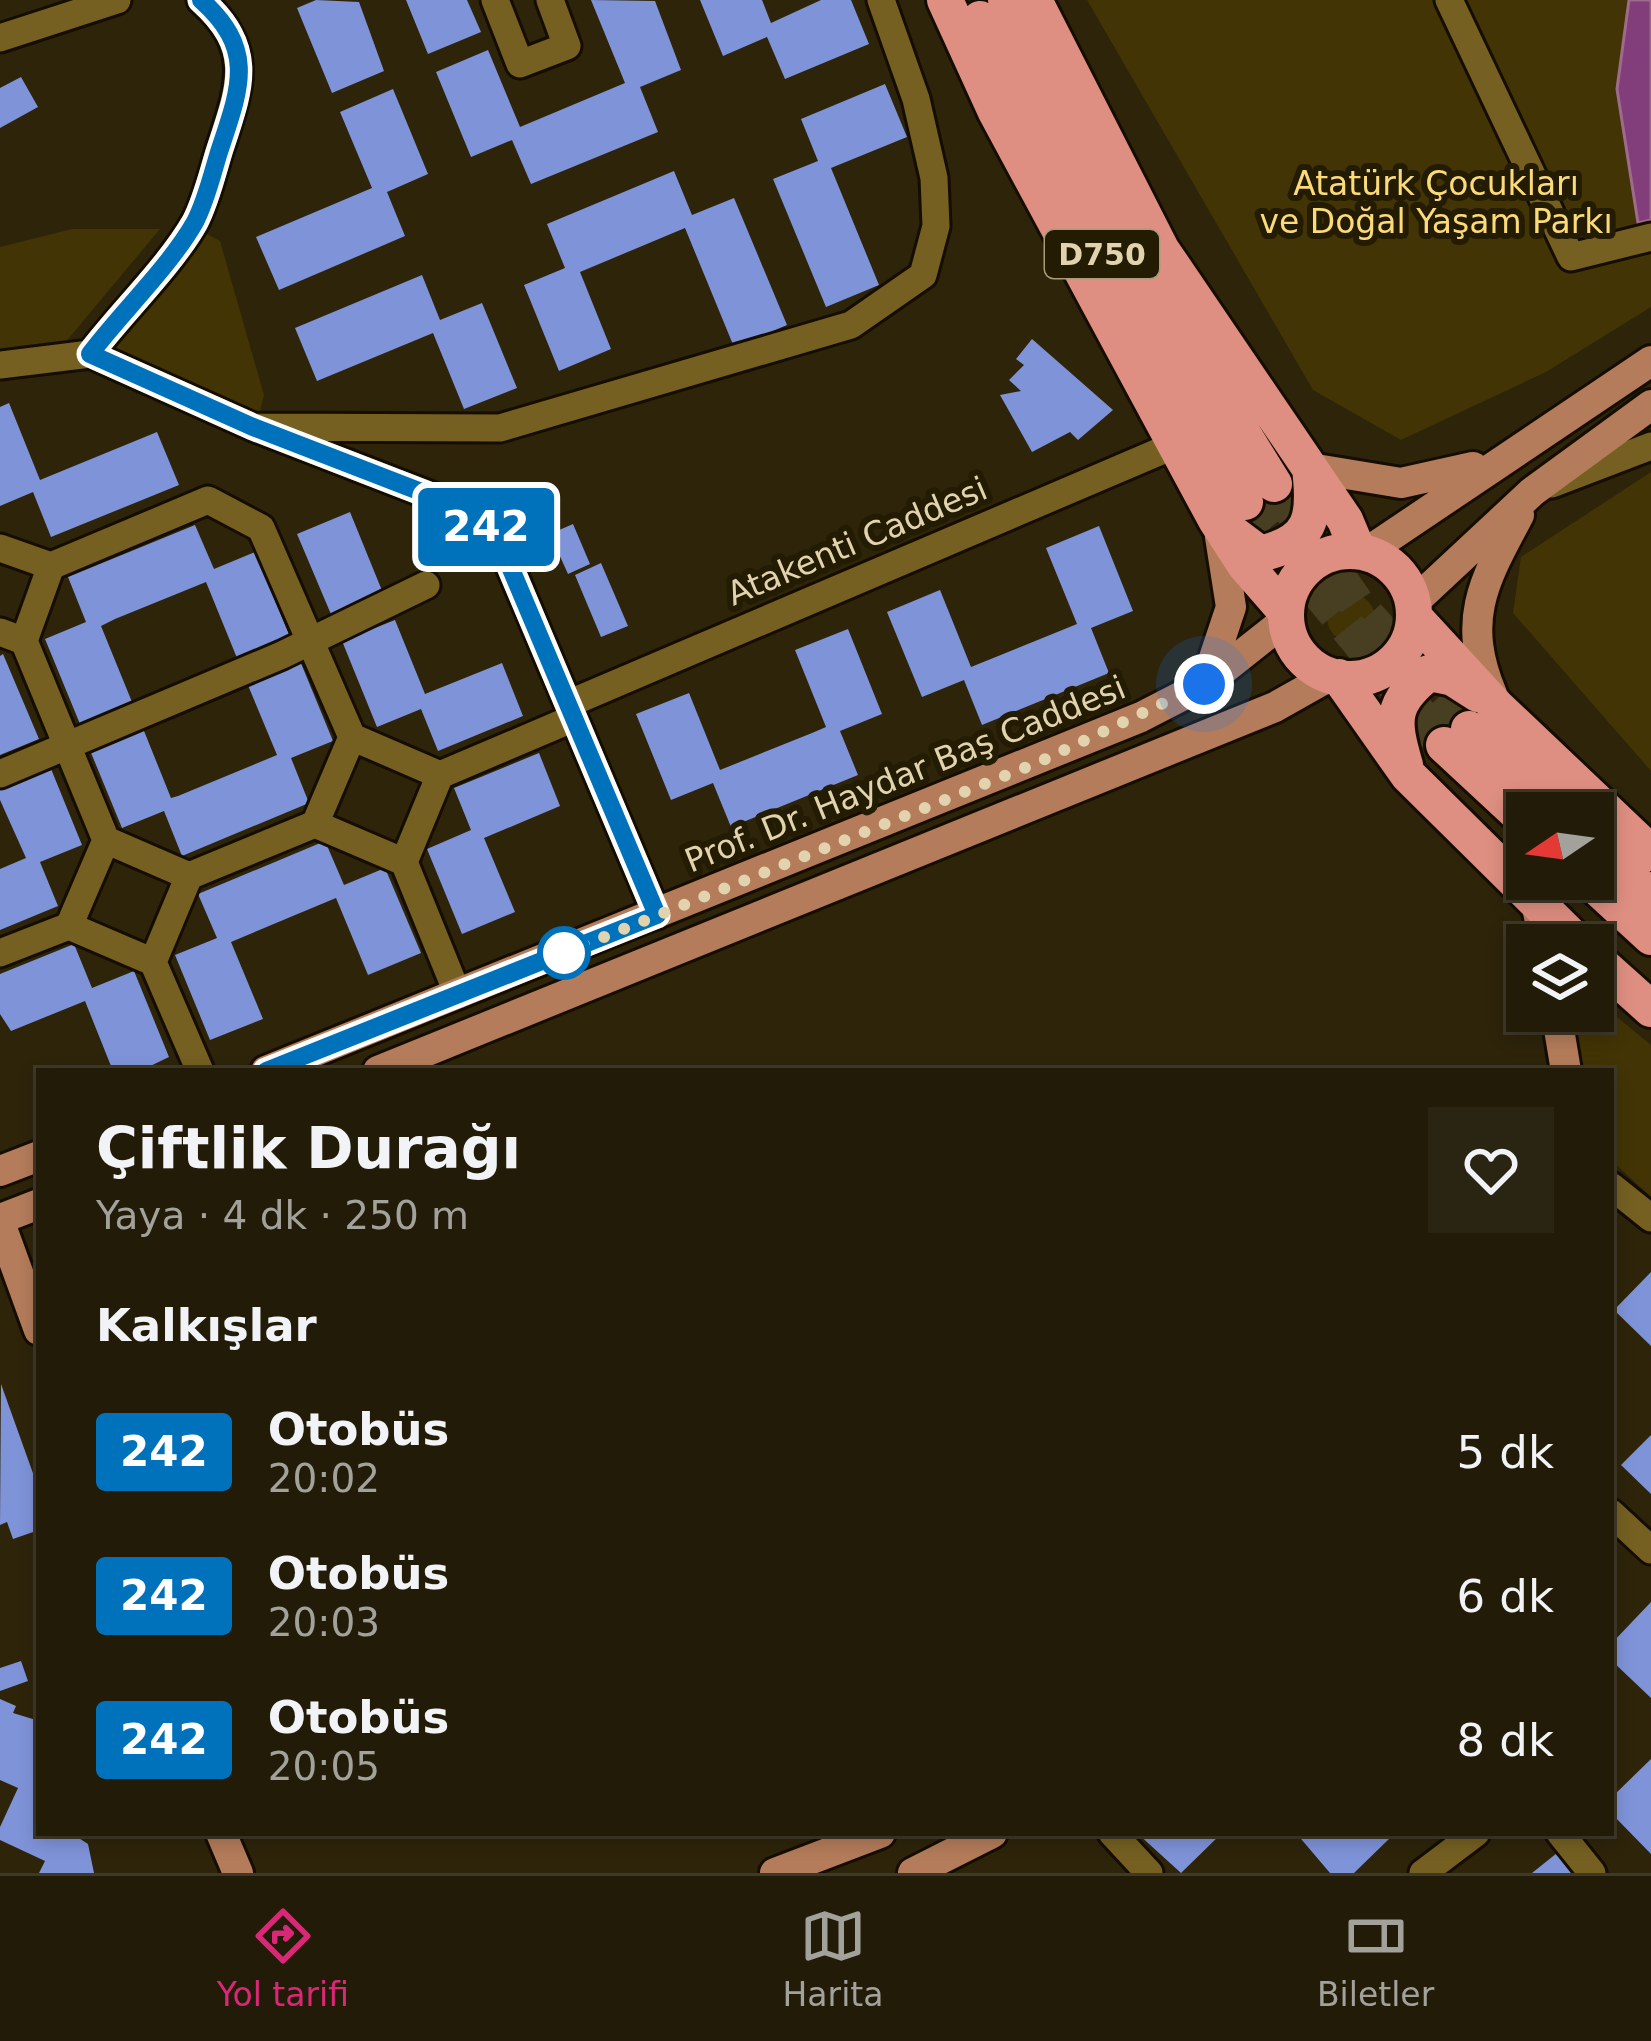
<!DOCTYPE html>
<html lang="tr">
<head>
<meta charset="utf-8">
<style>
	body { margin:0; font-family:"DejaVu Sans",sans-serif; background:#2a2412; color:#f1f3f6; height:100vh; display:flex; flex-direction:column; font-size:45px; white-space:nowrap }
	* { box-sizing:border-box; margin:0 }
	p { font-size:39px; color:#a2a19c }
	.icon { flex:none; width:66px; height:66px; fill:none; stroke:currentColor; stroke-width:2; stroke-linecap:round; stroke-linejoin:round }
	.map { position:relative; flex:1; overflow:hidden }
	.drawer { position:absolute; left:36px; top:1068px; width:1578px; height:768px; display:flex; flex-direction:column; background:#221b08; border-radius:0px; box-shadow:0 6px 18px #0003,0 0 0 3px #3f3929 }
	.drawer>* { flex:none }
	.badge { padding:0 24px; border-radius:9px; font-size:42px; line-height:78px }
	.needle { width:78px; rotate:257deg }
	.tools { position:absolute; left:1506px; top:792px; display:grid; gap:24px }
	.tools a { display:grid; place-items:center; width:108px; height:108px; border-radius:0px; background:#221b08; box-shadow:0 6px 18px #0003,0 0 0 3px #3f3929; font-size:60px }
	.you { position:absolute; width:60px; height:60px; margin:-30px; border:9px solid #fff; border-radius:50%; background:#1a73e8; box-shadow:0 0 0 18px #1a73e833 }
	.map>.badge { position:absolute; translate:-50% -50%; box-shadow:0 0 0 6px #fff }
	h2 { padding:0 60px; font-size:45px; line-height:108px }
	.round { display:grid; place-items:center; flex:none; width:126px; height:126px; border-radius:0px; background:#2a2412 }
	.headline { display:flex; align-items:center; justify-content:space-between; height:204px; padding:0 60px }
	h1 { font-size:57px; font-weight:800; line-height:90px }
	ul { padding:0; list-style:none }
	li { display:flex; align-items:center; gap:36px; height:144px; padding:0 60px }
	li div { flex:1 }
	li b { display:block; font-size:45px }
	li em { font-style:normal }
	li .badge { min-width:132px; font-weight:700; text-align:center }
	.tab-bar { display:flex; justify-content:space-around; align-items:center; height:168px; border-top:3px solid #3f3929; background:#221b08; font-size:33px; color:#a2a19c }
	.tab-bar a { display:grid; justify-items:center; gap:6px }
	.tab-bar .selected { color:#db2777 }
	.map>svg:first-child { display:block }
	.green { fill:#423404 }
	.water { fill:#813e7b; stroke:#9e6b8a; stroke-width:3 }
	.building { fill:#7f93d9 }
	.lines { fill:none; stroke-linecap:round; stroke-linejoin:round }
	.highway-tunnel { stroke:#483e22; stroke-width:36; stroke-dasharray:36 18; stroke-linecap:butt }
	.minor-casing { stroke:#150d00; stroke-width:33 }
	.major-casing { stroke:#150d00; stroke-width:36 }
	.highway-casing { stroke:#150d00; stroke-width:42 }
	.minor { stroke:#756022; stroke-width:27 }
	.major { stroke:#b47c5b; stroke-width:30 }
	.highway { stroke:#de8f81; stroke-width:36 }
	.line-casing { stroke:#fff; stroke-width:27 }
	.line { stroke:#0072bc; stroke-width:18 }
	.walk { stroke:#e1d3ad; stroke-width:12; stroke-dasharray:0 21.6 }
	.stop-dot { fill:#fff; stroke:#0072bc; stroke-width:6 }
	.labels { text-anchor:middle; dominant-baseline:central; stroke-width:12; stroke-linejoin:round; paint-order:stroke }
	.shield { fill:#231b02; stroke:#a89c7a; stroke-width:3 }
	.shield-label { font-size:30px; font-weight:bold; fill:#e1d3ad }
	.park-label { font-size:33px; fill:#fbda7a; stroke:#231b02 }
	.street-label { font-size:33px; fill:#e1d3ad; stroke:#231b02 }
</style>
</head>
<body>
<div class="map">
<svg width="1651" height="1873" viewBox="0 0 1651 1873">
	<rect width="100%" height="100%" fill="#2d240a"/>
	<!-- green -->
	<path class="green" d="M 1087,0 L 1651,0 L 1651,307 L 1546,372 L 1401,440 L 1313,390 Z
		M 72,229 L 160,229 L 64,344 L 0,353 L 0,247 Z
		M 207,234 L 220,241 L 264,395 L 259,415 L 109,352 Z
		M 1651,472 L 1651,771 L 1513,613 L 1521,557 Z
		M1327 618a24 24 0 1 1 48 0a24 24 0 1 1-48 0Z
		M 1593,997 L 1651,1045 L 1651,1197 L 1611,1160 L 1611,1071 L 1582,1071 L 1571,1011 L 1593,1011 Z"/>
	<!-- water -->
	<path class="water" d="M 1629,0 L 1651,0 L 1651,220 L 1638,223 L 1617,89 Z"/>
	<!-- building -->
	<path class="building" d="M 316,0 L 359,2 L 384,71 L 332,93 L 297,8 Z
		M 406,0 L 467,0 L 481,32 L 428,54 Z
		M 591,0 L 655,1 L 681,70 L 640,87 L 658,132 L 531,184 L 512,140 L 471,157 L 436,72 L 488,50 L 520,127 L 625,83 Z
		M 700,0 L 762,0 L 771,23 L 821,0 L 851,0 L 869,44 L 785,79 L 767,37 L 723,56 Z
		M 21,77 L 38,107 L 0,128 L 0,88 Z
		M 885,84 L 907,137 L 831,168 L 879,285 L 826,307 L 773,179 L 818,161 L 801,119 Z
		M 393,89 L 428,174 L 387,192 L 405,236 L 279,290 L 256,237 L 372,188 L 340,112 Z
		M 674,171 L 692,215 L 734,198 L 787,325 L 734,347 L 685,228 L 580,272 L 611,349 L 559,371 L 524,285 L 565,268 L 547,224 Z
		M 422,275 L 440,320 L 482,303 L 517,388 L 464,409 L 433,333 L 317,381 L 295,328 Z
		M 1032,339 L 1113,410 L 1078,440 L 1070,432 L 1032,452 L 1000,395 L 1021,391 L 1009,380 L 1024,365 L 1016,359 Z
		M 9,403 L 40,480 L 157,432 L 179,485 L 51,537 L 33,492 L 0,506 L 0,407 Z
		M 350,512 L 385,598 L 333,619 L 297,534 Z
		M 573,524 L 590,564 L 568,574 L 550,534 Z
		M 195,525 L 214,569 L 255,552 L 290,637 L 237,658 L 206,582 L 115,619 L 101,626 L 132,702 L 80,724 L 45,639 L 86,622 L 68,577 Z
		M 1099,526 L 1133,611 L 1091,628 L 1109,673 L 982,725 L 964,680 L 922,697 L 887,612 L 940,590 L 971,667 L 1045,637 L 1077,624 L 1046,548 Z
		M 601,563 L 628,626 L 601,637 L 575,575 Z
		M 395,620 L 425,694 L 502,663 L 523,716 L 438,751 L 421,709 L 377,727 L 342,641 Z
		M 848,629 L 882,714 L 840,731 L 858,775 L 731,827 L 713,783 L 671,800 L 636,714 L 689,693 L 720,770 L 812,733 L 826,727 L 795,650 Z
		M 3,654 L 39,739 L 0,755 L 0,656 Z
		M 298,656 L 333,741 L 291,758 L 309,803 L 182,856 L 164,811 L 122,828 L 87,743 L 140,721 L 171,798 L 178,796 L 277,755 L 245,678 Z
		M 539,753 L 560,806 L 484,838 L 515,912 L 462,934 L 427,849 L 471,830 L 454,788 Z
		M 47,759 L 82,845 L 40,862 L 58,906 L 0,930 L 0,869 L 26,858 L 0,800 L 0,779 Z
		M 325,841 L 344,885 L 385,868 L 421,953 L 368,975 L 336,898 L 288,918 L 231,942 L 263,1019 L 210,1040 L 175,955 L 217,938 L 198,894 Z
		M 74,944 L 92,988 L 134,971 L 169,1057 L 140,1071 L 113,1071 L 85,1001 L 11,1031 L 0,1014 L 0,974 Z
		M 1651,1272 L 1651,1346 L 1614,1310 Z
		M 1,1384 L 39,1490 L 39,1530 L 13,1539 L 7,1522 L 0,1525 Z
		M 1651,1435 L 1651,1494 L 1621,1465 Z
		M 1651,1602 L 1651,1698 L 1611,1660 L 1611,1644 Z
		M 21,1661 L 28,1681 L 0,1691 L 0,1668 Z
		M 0,1699 L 16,1706 L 13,1713 L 36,1720 L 39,1727 L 39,1833 L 71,1833 L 88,1844 L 94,1873 L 39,1873 L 45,1861 L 0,1840 L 0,1827 L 18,1788 L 0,1780 Z
		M 1651,1759 L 1651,1854 L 1611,1813 L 1611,1798 Z
		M 1137,1833 L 1222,1833 L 1181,1873 Z
		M 1296,1833 L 1388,1833 L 1391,1837 L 1354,1873 L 1330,1873 Z
		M 1557,1853 L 1574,1873 L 1532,1873 Z"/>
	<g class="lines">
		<!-- highway-tunnel -->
		<path class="highway-tunnel" d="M 1274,484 L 1358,606 L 1469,729
			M 1245,502 L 1444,745"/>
		<!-- minor casing -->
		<g class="minor-casing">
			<path id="minor" d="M 495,0 L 520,64 L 567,46 L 550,0
				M 1449,0 L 1571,257 L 1651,237
				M 0,38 L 117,0
				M 90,354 C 121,313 170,266 195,222 C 206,201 212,175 219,152 C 239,88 257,50 201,0
				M 0,365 L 90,354 L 253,427 L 460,507 L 483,523 L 503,550 L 657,915
				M 253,427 L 500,428 L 851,325 L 923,275 L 936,226 L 934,178 L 916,99 L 881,0
				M 1552,484 L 1651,446
				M 0,548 L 51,566 L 208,500 L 261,528 L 352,737
				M 0,632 L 24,641 L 106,840 L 69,926
				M 24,641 L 51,566
				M 568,704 L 1175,445
				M 0,774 L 282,655 L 426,585
				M 315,824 L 352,737 L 440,775
				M 106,840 L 189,876
				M 404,862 L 458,995
				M 0,953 L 69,926 L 153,962 L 200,1071
				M 153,962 L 189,876 L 315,824 L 404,862 L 440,775 L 574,718
				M 1611,1186 L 1651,1218
				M 1611,1513 L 1651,1550
				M 1112,1833 L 1149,1873
				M 1560,1833 L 1592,1873
				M 1423,1873 L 1476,1833"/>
		</g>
		<!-- major casing -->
		<g class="major-casing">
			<path id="major" d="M 1310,468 L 1401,483 L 1473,467
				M 1367,552 L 1651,361
				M 1413,603 L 1532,492 L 1651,405
				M 1208,676 L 1231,607 L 1220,537
				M 1492,694 C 1461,620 1483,582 1519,515
				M 1537,906 L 1544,945
				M 1556,1011 L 1566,1071
				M 266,1071 L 1141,717 L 1205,684 L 1287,619
				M 378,1071 L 1275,707 L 1330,676
				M 0,1171 L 39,1156
				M 0,1219 L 39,1204
				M 0,1223 L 39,1330
				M 221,1833 L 238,1873
				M 775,1873 L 880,1833
				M 913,1873 L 992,1833"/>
		</g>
		<!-- highway casing -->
		<g class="highway-casing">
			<path id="highway" d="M 945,0 L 996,112 L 1216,520 L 1245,565 L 1286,612
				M 1006,0 C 1079,170 1177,327 1274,484
				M 1034,0 L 1161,249 L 1345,520 L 1358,551
				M 980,19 L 1115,279 L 1245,502
				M 1228,530 L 1260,554 C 1312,542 1316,518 1310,468
				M1286 615a64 64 0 1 1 128 0a64 64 0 1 1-128 0Z
				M 1415,618 L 1496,706 L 1651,853
				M 1339,677 L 1408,775 L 1580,945
				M 1469,729 L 1560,813
				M 1444,745 L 1527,822
				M 1405,765 C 1392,721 1390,703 1429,673 L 1453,678 L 1478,694
				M 1593,844 L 1651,897
				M 1588,879 L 1651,937
				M 1593,957 L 1651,1009"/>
		</g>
		<!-- minor -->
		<use href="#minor" class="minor"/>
		<!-- major -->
		<use href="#major" class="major"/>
		<!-- highway -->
		<use href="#highway" class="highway"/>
	</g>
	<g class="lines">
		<!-- line casing -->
		<g class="line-casing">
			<path id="line" d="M 201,0 C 257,50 240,88 219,152 C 212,175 206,201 195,222 C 170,266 121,313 90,354 L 253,427 L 460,507 L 483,523 L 503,550 L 657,915 L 266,1071"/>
		</g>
		<!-- line -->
		<use href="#line" class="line"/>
		<!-- walk -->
		<path class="walk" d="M 564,953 L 1039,762 L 1204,684"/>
	</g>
	<!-- markers -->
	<circle class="stop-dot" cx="564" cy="953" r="24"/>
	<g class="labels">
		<!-- shield labels -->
		<rect class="shield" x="1045" y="230" width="114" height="48" rx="9"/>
		<g class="shield-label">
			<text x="1102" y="254">D750</text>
		</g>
		<!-- park labels -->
		<g class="park-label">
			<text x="1436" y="183">Atatürk Çocukları<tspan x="1436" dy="38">ve Doğal Yaşam Parkı</tspan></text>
		</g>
		<!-- street labels -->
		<g class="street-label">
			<text transform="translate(857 541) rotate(-23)">Atakenti Caddesi</text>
			<text transform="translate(905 774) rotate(-22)">Prof. Dr. Haydar Baş Caddesi</text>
		</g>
	</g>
</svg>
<div class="tools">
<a><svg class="needle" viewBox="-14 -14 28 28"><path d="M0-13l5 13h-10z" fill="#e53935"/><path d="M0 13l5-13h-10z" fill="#a2a19c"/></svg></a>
<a><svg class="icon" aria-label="layers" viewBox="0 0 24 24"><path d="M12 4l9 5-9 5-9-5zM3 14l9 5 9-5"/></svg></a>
</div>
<div class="you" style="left:1204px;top:684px"></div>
<b class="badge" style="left:486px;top:527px;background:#0072bc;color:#fff">242</b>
<section class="drawer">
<div class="headline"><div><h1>Çiftlik Durağı</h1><p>Yaya · 4 dk · 250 m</p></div><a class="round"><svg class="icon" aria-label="heart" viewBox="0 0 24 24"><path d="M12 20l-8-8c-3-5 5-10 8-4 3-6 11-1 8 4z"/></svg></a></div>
<h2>Kalkışlar</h2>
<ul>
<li><span class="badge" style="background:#0072bc;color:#fff">242</span><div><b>Otobüs</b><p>20:02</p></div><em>5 dk</em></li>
<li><span class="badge" style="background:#0072bc;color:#fff">242</span><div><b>Otobüs</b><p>20:03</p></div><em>6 dk</em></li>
<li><span class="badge" style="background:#0072bc;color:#fff">242</span><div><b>Otobüs</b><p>20:05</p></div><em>8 dk</em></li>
</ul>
</section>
</div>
<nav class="tab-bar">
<a class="selected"><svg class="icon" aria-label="directions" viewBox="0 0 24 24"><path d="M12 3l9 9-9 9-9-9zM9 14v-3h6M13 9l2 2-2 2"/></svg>Yol tarifi</a>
<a><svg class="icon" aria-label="map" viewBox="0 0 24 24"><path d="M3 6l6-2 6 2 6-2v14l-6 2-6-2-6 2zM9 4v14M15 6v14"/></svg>Harita</a>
<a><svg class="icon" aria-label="tickets" viewBox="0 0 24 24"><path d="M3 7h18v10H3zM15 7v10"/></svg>Biletler</a>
</nav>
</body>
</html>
